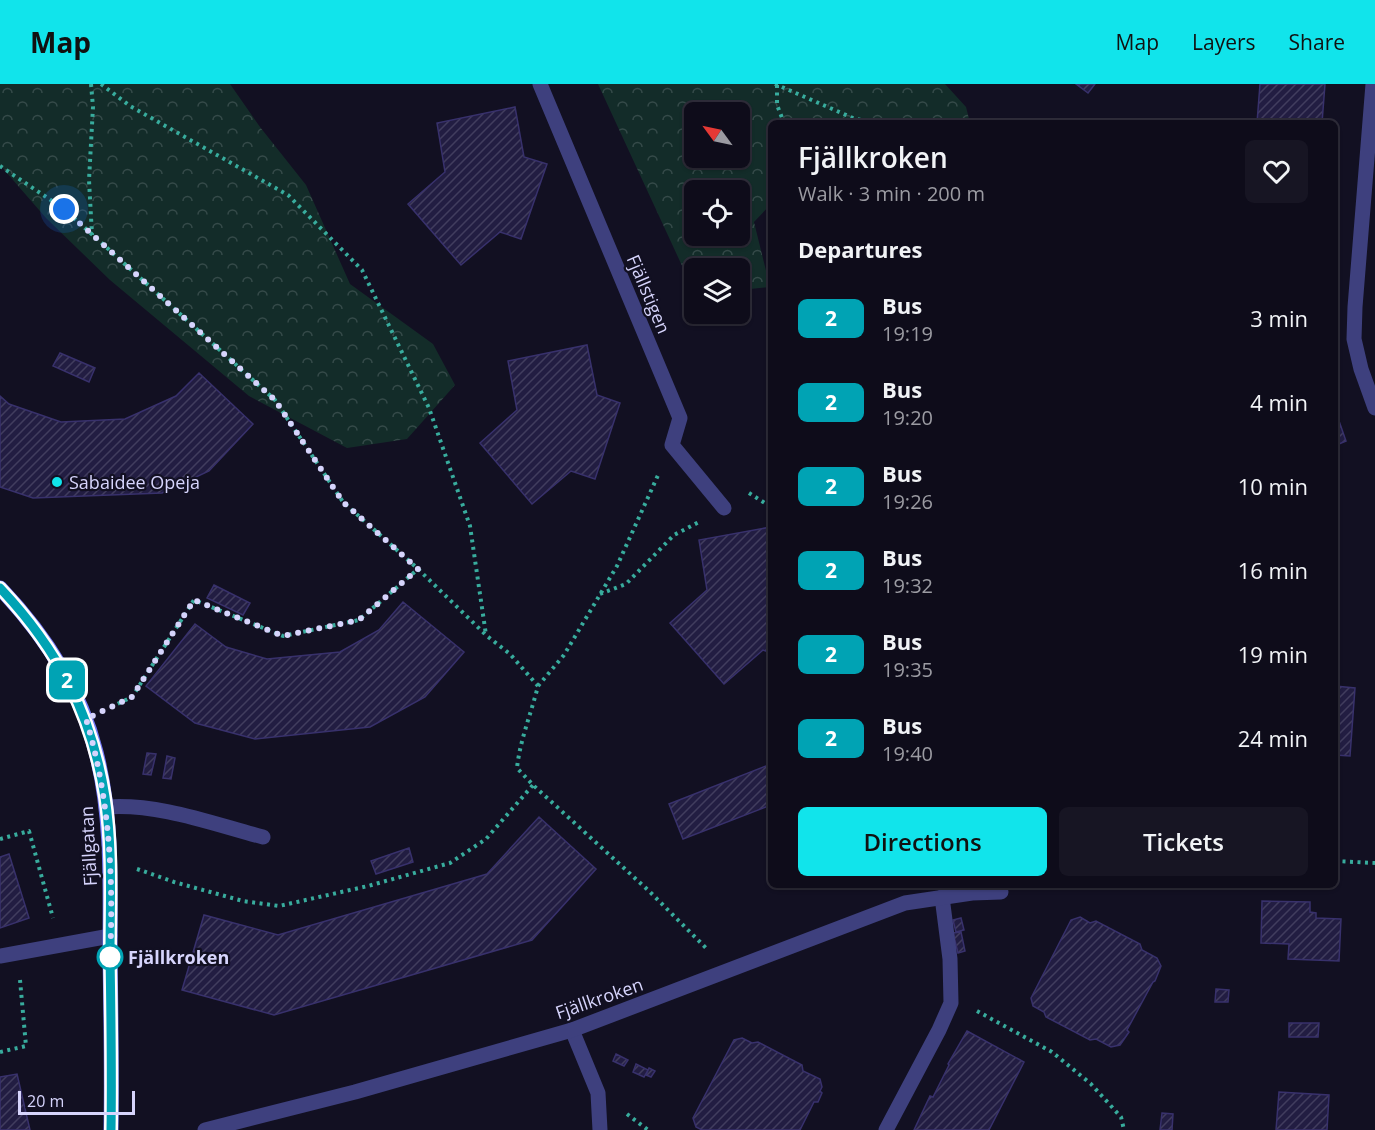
<!DOCTYPE html>
<html lang="en">
<head>
<meta charset="utf-8">
<style>
	body { margin:0; font-family:"Open Sans",sans-serif; background:#171523; color:#f1f3f6; height:100vh; display:flex; flex-direction:column; font-size:22px; white-space:nowrap }
	* { box-sizing:border-box; margin:0 }
	p { font-size:20px; color:#9b9ba2 }
	.icon { flex:none; width:33px; height:33px; fill:none; stroke:currentColor; stroke-width:2; stroke-linecap:round; stroke-linejoin:round }
	.map { position:relative; flex:1; overflow:hidden }
	.drawer { position:absolute; left:768px; top:36px; width:570px; height:768px; display:flex; flex-direction:column; background:#0e0c1a; border-radius:9px; box-shadow:0 2px 4px #0004,0 0 0 2px #2e2c39 }
	.drawer>* { flex:none }
	.badge { padding:0 12px; border-radius:9px; font-size:21px; line-height:39px }
	.needle { width:39px; rotate:303deg }
	.tools { position:absolute; left:684px; top:18px; display:grid; gap:12px }
	.tools a { display:grid; place-items:center; width:66px; height:66px; border-radius:9px; background:#0e0c1a; box-shadow:0 2px 4px #0004,0 0 0 2px #2e2c39; font-size:30px }
	.scale { position:absolute; left:18px; bottom:15px; width:117px; box-sizing:border-box; padding-left:6px; border:3px solid #d6d4fc; border-top:0; font-size:16px; line-height:21px; white-space:nowrap; color:#d6d4fc; -webkit-text-stroke:4px #121022; paint-order:stroke }
	.you { position:absolute; width:30px; height:30px; margin:-15px; border:4px solid #fff; border-radius:50%; background:#1a73e8; box-shadow:0 0 0 9px #1a73e833 }
	.map>.badge { position:absolute; translate:-50% -50%; box-shadow:0 0 0 3px #fff }
	h2 { padding:0 30px; font-size:22px; line-height:54px }
	.round { display:grid; place-items:center; flex:none; width:63px; height:63px; border-radius:9px; background:#171523 }
	.summary { display:flex; align-items:center; justify-content:space-between; height:102px; padding:0 30px }
	h1 { font-size:28px; font-weight:600; line-height:45px }
	.primary-button { display:flex; gap:12px; margin-top:auto; padding:12px 30px }
	.primary-button a { flex:1; height:69px; border-radius:9px; background:#11e4eb; color:#111; font-size:24px; font-weight:600; line-height:69px; text-align:center }
	.primary-button a+a { background:#171523; color:#f1f3f6 }
	ul { padding:0; list-style:none }
	li { display:flex; align-items:center; gap:18px; height:84px; padding:0 30px }
	li div { flex:1 }
	li b { display:block; font-size:22px }
	li em { font-style:normal }
	li .badge { min-width:66px; font-weight:700; text-align:center }
	header { display:flex; align-items:center; gap:36px; box-sizing:border-box; height:84px; padding:0 30px; background:#11e4eb; color:#111 }
	header strong { font-size:28px }
	nav { display:flex; gap:33px; margin-inline-start:auto; font-size:21px }
	.map>svg:first-child { display:block }
	.forest { fill:url(#forest-crowns); fill-rule:evenodd }
	.building { fill:url(#building-hatch); stroke:#38316c; stroke-width:1.5 }
	.lines { fill:none; stroke-linecap:round; stroke-linejoin:round }
	.path { stroke:#38ac9d; stroke-width:4; stroke-dasharray:3 4.5; stroke-linecap:butt }
	.lane { stroke:#3e407e; stroke-width:15 }
	.street { stroke:#3e407e; stroke-width:15 }
	.secondary { stroke:#7278f5; stroke-width:15 }
	.line-casing { stroke:#fff; stroke-width:14 }
	.line { stroke:#00a3b4; stroke-width:9 }
	.walk { stroke:#d6d4fc; stroke-width:6; stroke-dasharray:0 10.8 }
	.poi-dot { fill:#11e4eb; stroke:#121022; stroke-width:2 }
	.stop-dot { fill:#fff; stroke:#00a3b4; stroke-width:3 }
	.labels { text-anchor:middle; dominant-baseline:central; stroke-width:4.5; stroke-linejoin:round; paint-order:stroke }
	.street-label { font-size:18px; fill:#d6d4fc; stroke:#121022 }
	.poi-label { font-size:18px; fill:#d6d4fc; stroke:#121022; text-anchor:start }
	.stop-label { font-size:18px; font-weight:bold; fill:#d6d4fc; stroke:#121022; text-anchor:start }
</style>
</head>
<body>
<header>
<strong>Map</strong>
<nav><a>Map</a><a>Layers</a><a>Share</a></nav>
</header>
<div class="map">
<svg width="1375" height="1046" viewBox="0 0 1375 1046">
	<defs>
		<pattern id="forest-crowns" width="20" height="18" patternUnits="userSpaceOnUse" patternTransform="scale(1.5)"><rect width="20" height="18" fill="#132c29"/><path d="M2 6a3 3 0 1 1 6 0M12 15a3 3 0 1 1 6 0" fill="none" stroke="#354a49"/></pattern>
		<pattern id="building-hatch" width="6" height="6" patternUnits="userSpaceOnUse" patternTransform="scale(1.5)"><rect width="6" height="6" fill="#221d42"/><path d="M-1 1l2-2M0 6l6-6M5 7l2-2" fill="none" stroke="#413d5e"/></pattern>
	</defs>
	<rect width="100%" height="100%" fill="#121022"/>
	<!-- forest -->
	<path class="forest" d="M 0,0 L 230,0 L 260,43 L 306,101 L 350,200 L 433,260 L 455,301 L 407,355 L 347,364 L 249,312 L 110,196 L 46,134 L 0,81 Z
		M 598,0 L 945,0 L 966,23 L 970,39 L 771,39 L 771,120 L 754,138 L 770,203 L 750,205 L 740,198 L 740,184 L 694,184 L 694,198 L 690,199 ZM 694,28 L 740,28 L 740,74 L 694,74 ZM 694,106 L 740,106 L 740,152 L 694,152 Z"/>
	<!-- building -->
	<path class="building" d="M 1076,0 L 1095,0 L 1088,9 Z
		M 1260,0 L 1325,0 L 1322,39 L 1257,39 Z
		M 515,23 L 524,73 L 547,80 L 521,155 L 500,148 L 461,181 L 408,120 L 445,88 L 437,39 Z
		M 587,261 L 597,311 L 620,319 L 595,395 L 571,387 L 532,420 L 480,359 L 517,326 L 508,277 Z
		M 60,269 L 95,284 L 89,298 L 53,282 Z
		M 199,289 L 253,340 L 209,387 L 162,409 L 33,414 L 0,403 L 0,312 L 9,320 L 61,338 L 125,335 L 176,312 Z
		M 1338,334 L 1346,357 L 1339,360 L 1335,348 L 1335,335 Z
		M 771,443 L 771,569 L 763,566 L 724,600 L 670,539 L 707,506 L 699,456 Z
		M 214,501 L 250,519 L 243,531 L 207,514 Z
		M 403,518 L 464,568 L 425,613 L 370,643 L 255,655 L 195,639 L 146,602 L 195,540 L 226,563 L 267,575 L 340,568 L 379,546 Z
		M 1335,602 L 1355,604 L 1350,672 L 1335,671 Z
		M 147,669 L 156,670 L 151,691 L 143,690 Z
		M 167,672 L 175,674 L 171,695 L 163,694 Z
		M 771,680 L 771,721 L 683,755 L 669,720 Z
		M 539,733 L 596,785 L 532,856 L 274,931 L 182,906 L 204,831 L 278,851 L 487,790 Z
		M 409,764 L 413,778 L 376,790 L 371,777 Z
		M 9,770 L 29,834 L 0,844 L 0,773 Z
		M 1262,817 L 1310,818 L 1310,828 L 1316,829 L 1316,834 L 1341,835 L 1339,877 L 1288,875 L 1289,860 L 1261,859 Z
		M 1080,833 L 1090,839 L 1096,837 L 1140,860 L 1142,866 L 1157,874 L 1161,882 L 1155,897 L 1153,898 L 1127,946 L 1129,948 L 1120,961 L 1111,963 L 1096,955 L 1090,956 L 1046,933 L 1044,928 L 1033,922 L 1031,914 L 1071,836 Z
		M 961,834 L 964,846 L 956,848 L 953,836 Z
		M 961,848 L 965,867 L 958,869 L 953,849 Z
		M 1216,905 L 1229,906 L 1228,918 L 1215,918 Z
		M 1289,939 L 1319,939 L 1318,953 L 1289,953 Z
		M 967,947 L 1024,978 L 989,1046 L 914,1046 L 930,1012 L 933,1013 L 949,981 L 948,980 Z
		M 742,954 L 752,959 L 758,958 L 802,981 L 803,987 L 820,995 L 822,1003 L 820,1007 L 822,1009 L 818,1018 L 814,1018 L 800,1046 L 702,1046 L 696,1043 L 693,1034 L 734,956 Z
		M 616,970 L 628,976 L 624,982 L 613,977 Z
		M 636,980 L 648,986 L 644,993 L 633,988 Z
		M 649,984 L 655,987 L 651,993 L 646,991 Z
		M 17,990 L 30,1046 L 0,1046 L 0,993 Z
		M 1279,1008 L 1329,1011 L 1327,1046 L 1276,1046 Z
		M 1162,1029 L 1173,1030 L 1172,1046 L 1160,1046 Z"/>
	<g class="lines">
		<!-- path -->
		<path class="path" d="M 91,0 L 93,23 L 89,96 L 92,151
			M 101,0 L 130,22 L 288,111 L 362,186 L 429,324 L 470,442 L 486,551
			M 775,0 L 853,34 L 872,39
			M 777,1 L 777,21 L 784,39
			M 0,82 L 64,125 L 275,316 L 343,418 L 418,485 L 487,552 L 510,570 L 538,602 C 531,630 520,656 517,684 L 533,701 L 649,807 L 707,865
			M 749,409 L 771,423
			M 600,510 L 626,500 L 674,451 L 699,438
			M 538,602 L 564,571 L 617,482 L 659,389
			M 111,623 L 132,613 L 194,516 L 283,552 L 359,536 L 418,485
			M 0,755 L 29,747 L 53,834
			M 1335,777 L 1375,779
			M 137,785 L 174,798 L 243,817 L 279,822 L 368,802 L 450,779 L 486,755 L 533,701
			M 977,927 L 1052,968 L 1091,1000 L 1121,1033 L 1124,1046
			M 0,968 L 26,962 L 20,896
			M 627,1030 L 648,1046"/>
		<!-- lane -->
		<path class="lane" d="M 106,723 C 159,719 213,740 263,753
			M 0,872 L 110,852
			M 572,946 L 598,1009 L 600,1046
			M 886,1046 L 939,946 L 951,919 L 950,875 L 942,813"/>
		<!-- street -->
		<path class="street" d="M 540,0 L 680,334 L 672,361 L 724,424
			M 1373,0 L 1355,223 L 1354,255 L 1361,285 L 1375,324
			M 205,1046 L 355,1008 L 572,946 L 905,819 L 972,809 L 1001,808"/>
		<!-- secondary -->
		<path class="secondary" d="M 0,504 C 44,550 80,605 96,668 C 113,734 110,804 110,872 C 111,930 112,988 111,1046"/>
	</g>
	<g class="lines">
		<!-- line casing -->
		<g class="line-casing">
			<path id="line" d="M 0,504 C 57,564 92,630 105,713 C 113,765 110,819 110,872 C 111,930 112,988 111,1046"/>
		</g>
		<!-- line -->
		<use href="#line" class="line"/>
		<!-- walk -->
		<path class="walk" d="M 64,125 L 275,316 L 343,418 L 418,485 L 359,536 L 283,552 L 194,516 L 132,613 L 86,635 C 109,711 114,793 110,873"/>
	</g>
	<!-- markers -->
	<circle class="poi-dot" cx="57" cy="398" r="6"/>
	<circle class="stop-dot" cx="110" cy="873" r="12"/>
	<g class="labels">
		<!-- street labels -->
		<g class="street-label">
			<text transform="translate(649 210) rotate(67)">Fjällstigen</text>
			<text transform="translate(88 762) rotate(-93)">Fjällgatan</text>
			<text transform="translate(599 914) rotate(-19)">Fjällkroken</text>
		</g>
		<!-- poi labels -->
		<g class="poi-label">
			<text x="69" y="398">Sabaidee Opeja</text>
		</g>
		<!-- stop labels -->
		<g class="stop-label">
			<text x="128" y="873">Fjällkroken</text>
		</g>
	</g>
</svg>
<div class="tools">
<a><svg class="needle" viewBox="-14 -14 28 28"><path d="M0-13l5 13h-10z" fill="#e53935"/><path d="M0 13l5-13h-10z" fill="#9b9ba2"/></svg></a>
<a><svg class="icon" aria-label="locate" viewBox="0 0 24 24"><circle cx="12" cy="12" r="6"/><path d="M12 2v4M12 18v4M2 12h4M18 12h4"/></svg></a>
<a><svg class="icon" aria-label="layers" viewBox="0 0 24 24"><path d="M12 4l9 5-9 5-9-5zM3 14l9 5 9-5"/></svg></a>
</div>
<div class="scale">20 m</div>
<div class="you" style="left:64px;top:125px"></div>
<b class="badge" style="left:67px;top:596px;background:#00a3b4;color:#fff">2</b>
<section class="drawer">
<div class="summary"><div><h1>Fjällkroken</h1><p>Walk · 3 min · 200 m</p></div><a class="round"><svg class="icon" aria-label="heart" viewBox="0 0 24 24"><path d="M12 20l-8-8c-3-5 5-10 8-4 3-6 11-1 8 4z"/></svg></a></div>
<h2>Departures</h2>
<ul>
<li><span class="badge" style="background:#00a3b4;color:#fff">2</span><div><b>Bus</b><p>19:19</p></div><em>3 min</em></li>
<li><span class="badge" style="background:#00a3b4;color:#fff">2</span><div><b>Bus</b><p>19:20</p></div><em>4 min</em></li>
<li><span class="badge" style="background:#00a3b4;color:#fff">2</span><div><b>Bus</b><p>19:26</p></div><em>10 min</em></li>
<li><span class="badge" style="background:#00a3b4;color:#fff">2</span><div><b>Bus</b><p>19:32</p></div><em>16 min</em></li>
<li><span class="badge" style="background:#00a3b4;color:#fff">2</span><div><b>Bus</b><p>19:35</p></div><em>19 min</em></li>
<li><span class="badge" style="background:#00a3b4;color:#fff">2</span><div><b>Bus</b><p>19:40</p></div><em>24 min</em></li>
</ul>
<div class="primary-button"><a>Directions</a><a>Tickets</a></div>
</section>
</div>
</body>
</html>
